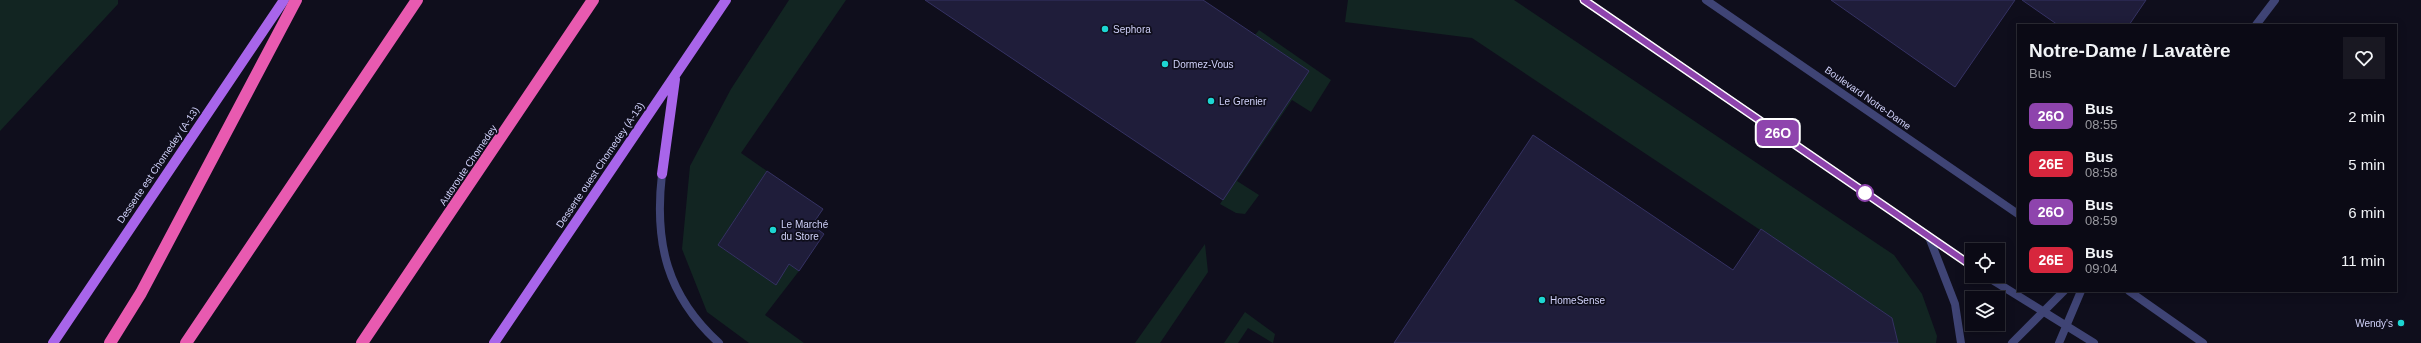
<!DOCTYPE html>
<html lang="fr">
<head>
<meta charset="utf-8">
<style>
	body { margin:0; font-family:Helvetica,sans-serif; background:#191822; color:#f1f3f6; height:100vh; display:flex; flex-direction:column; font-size:15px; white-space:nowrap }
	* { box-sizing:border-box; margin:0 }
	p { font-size:13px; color:#9a9aa0 }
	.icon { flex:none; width:22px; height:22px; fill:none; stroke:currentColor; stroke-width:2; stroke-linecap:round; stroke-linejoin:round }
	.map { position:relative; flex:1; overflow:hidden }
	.sheet { position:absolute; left:2017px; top:24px; width:380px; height:268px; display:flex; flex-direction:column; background:#0b0a15; border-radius:0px; box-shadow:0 2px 10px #0003,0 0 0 1px #2b2b34 }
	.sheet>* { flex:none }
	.badge { padding:0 8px; border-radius:6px; font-size:14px; line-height:26px }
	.buttons { position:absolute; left:1965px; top:243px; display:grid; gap:8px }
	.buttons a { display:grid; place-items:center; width:40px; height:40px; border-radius:0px; background:#0b0a15; box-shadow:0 2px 10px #0003,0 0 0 1px #2b2b34; font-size:20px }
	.map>.badge { position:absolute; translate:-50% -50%; box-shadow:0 0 0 2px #fff }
	.round { display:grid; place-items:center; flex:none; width:42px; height:42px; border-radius:0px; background:#191822 }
	.summary { display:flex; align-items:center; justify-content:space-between; height:68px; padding:0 12px }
	h1 { font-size:19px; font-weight:700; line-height:30px }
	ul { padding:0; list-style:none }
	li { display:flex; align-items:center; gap:12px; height:48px; padding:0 12px }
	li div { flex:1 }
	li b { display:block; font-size:15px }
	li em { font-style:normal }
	li .badge { min-width:44px; font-weight:700; text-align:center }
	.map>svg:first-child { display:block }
	.grass { fill:#122522 }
	.building { fill:#1f1d3a; stroke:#353263 }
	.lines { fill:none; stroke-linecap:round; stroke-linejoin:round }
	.minor { stroke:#3f4475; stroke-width:8 }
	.tertiary { stroke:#3f4475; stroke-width:8 }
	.primary { stroke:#a865ea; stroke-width:10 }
	.motorway { stroke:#e85ab0; stroke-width:12 }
	.line-casing { stroke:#fff; stroke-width:9 }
	.line { stroke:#8e44ad; stroke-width:6 }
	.poi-dot { fill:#1dd6d2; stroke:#0f0e1c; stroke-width:1.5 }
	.stop-dot { fill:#fff; stroke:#8e44ad; stroke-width:2 }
	.labels { text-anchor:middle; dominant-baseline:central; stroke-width:3.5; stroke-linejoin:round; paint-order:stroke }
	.poi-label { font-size:10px; fill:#cfd0f8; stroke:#0f0e1c; text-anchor:start }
	.street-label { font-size:10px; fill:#cfd0f8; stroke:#0f0e1c }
</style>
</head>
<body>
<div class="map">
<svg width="2421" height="343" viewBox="0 0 2421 343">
	<rect width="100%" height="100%" fill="#0f0e1c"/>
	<!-- grass -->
	<path class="grass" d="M 0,0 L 118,0 L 118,4 L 0,131 Z
		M 789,0 L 846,0 L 741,153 L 767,171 L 718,245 L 775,284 L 789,264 L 799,271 L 765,315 L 804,343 L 749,343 L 707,312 L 682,249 L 690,166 L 731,89 Z
		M 1348,0 L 1514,0 L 1894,255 L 1922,294 L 1937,336 L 1936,343 L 1898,343 L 1892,318 L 1472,38 L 1345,22 Z
		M 1259,30 L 1331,80 L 1311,112 L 1292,100 L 1237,181 L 1259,195 L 1245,214 L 1236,213 L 1220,204 L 1309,71 L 1255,35 Z
		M 1205,244 L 1208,272 L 1160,343 L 1135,343 Z
		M 1245,312 L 1275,334 L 1273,343 L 1248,328 L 1238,343 L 1224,343 Z"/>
	<!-- building -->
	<path class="building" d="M 925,0 L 1203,0 L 1309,71 L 1223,200 Z
		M 1831,0 L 2015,0 L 1955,87 Z
		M 2022,0 L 2146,0 L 2129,25 L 2058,25 Z
		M 1533,135 L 1733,270 L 1761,229 L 1892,318 L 1898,343 L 1394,343 Z
		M 767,171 L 823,209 L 812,225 L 824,234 L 799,271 L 789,264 L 776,285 L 718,245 Z"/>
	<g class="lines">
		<!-- minor -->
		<path class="minor" d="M 2256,25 L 2275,0"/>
		<!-- tertiary -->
		<path class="tertiary" d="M 1584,0 L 1972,266
			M 1706,0 L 2018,214
			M 662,174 C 654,243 667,296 719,343
			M 1929,237 L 1955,304 L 1961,343
			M 1986,276 L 2094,343
			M 2129,291 L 2203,343
			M 2012,343 L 2064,291
			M 2059,343 L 2081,291"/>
		<!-- primary -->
		<path class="primary" d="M 662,174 L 675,79
			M 53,343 L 284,0
			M 494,343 L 726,0"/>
		<!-- motorway -->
		<path class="motorway" d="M 110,343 L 141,293 L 296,0
			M 186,343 L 417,0
			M 362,343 L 593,0"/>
	</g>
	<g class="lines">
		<!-- line casing -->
		<g class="line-casing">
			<path id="line" d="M 1584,0 L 1972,266"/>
		</g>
		<!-- line -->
		<use href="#line" class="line"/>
	</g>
	<!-- markers -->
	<g class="poi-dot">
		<circle cx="1105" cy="29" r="4"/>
		<circle cx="1165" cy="64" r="4"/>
		<circle cx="1211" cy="101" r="4"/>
		<circle cx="773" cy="230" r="4"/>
		<circle cx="1542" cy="300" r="4"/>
		<circle cx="2401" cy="323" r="4"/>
	</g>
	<circle class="stop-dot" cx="1865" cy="193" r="8"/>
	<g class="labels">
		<!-- poi labels -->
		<g class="poi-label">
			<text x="1113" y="29">Sephora</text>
			<text x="1173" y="64">Dormez-Vous</text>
			<text x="1219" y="101">Le Grenier</text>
			<text x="781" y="224">Le Marché<tspan x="781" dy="12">du Store</tspan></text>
			<text x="1550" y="300">HomeSense</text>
			<text x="2393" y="323" text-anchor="end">Wendy's</text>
		</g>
		<!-- street labels -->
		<g class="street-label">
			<text transform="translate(1868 98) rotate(35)">Boulevard Notre-Dame</text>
			<text transform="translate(158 165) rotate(-56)">Desserte est Chomedey (A-13)</text>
			<text transform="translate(468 165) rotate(-56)">Autoroute Chomedey</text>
			<text transform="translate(600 165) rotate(-56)">Desserte ouest Chomedey (A-13)</text>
		</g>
	</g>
</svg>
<div class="buttons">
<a><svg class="icon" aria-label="locate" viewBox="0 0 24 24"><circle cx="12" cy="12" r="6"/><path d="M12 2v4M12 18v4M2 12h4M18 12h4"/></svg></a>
<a><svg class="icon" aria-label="layers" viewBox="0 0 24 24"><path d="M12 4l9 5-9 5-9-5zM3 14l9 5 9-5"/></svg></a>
</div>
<b class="badge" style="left:1778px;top:133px;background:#8e44ad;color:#fff">26O</b>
<section class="sheet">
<div class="summary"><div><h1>Notre-Dame / Lavatère</h1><p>Bus</p></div><a class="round"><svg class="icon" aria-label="heart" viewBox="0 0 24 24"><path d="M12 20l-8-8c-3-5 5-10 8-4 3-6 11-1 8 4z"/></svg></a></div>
<ul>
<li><span class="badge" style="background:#8e44ad;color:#fff">26O</span><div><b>Bus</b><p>08:55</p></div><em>2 min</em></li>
<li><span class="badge" style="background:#d7263d;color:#fff">26E</span><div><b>Bus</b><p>08:58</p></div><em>5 min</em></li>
<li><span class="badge" style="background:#8e44ad;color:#fff">26O</span><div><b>Bus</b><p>08:59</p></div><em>6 min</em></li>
<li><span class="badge" style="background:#d7263d;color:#fff">26E</span><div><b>Bus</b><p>09:04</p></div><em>11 min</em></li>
</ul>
</section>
</div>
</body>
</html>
